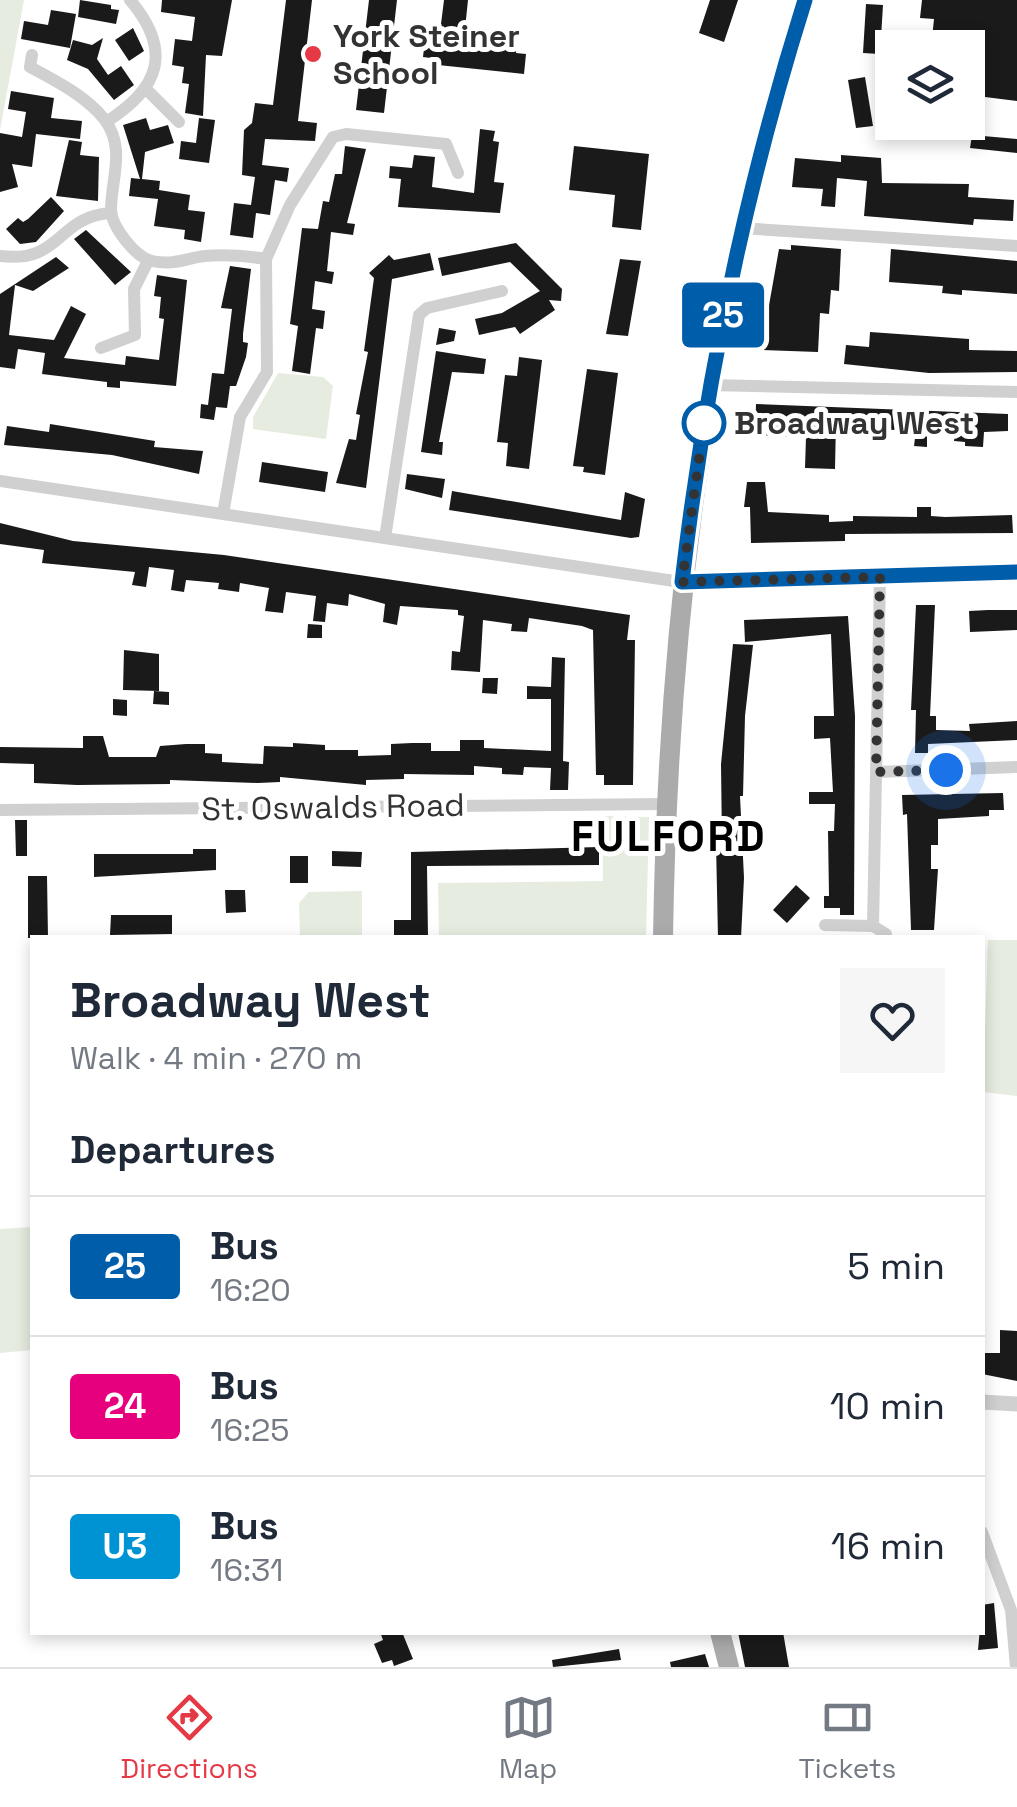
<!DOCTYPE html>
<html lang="en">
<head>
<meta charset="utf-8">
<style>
	body { margin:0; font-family:"Space Grotesk",sans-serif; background:#f6f6f7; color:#1f2937; height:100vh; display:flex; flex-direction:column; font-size:38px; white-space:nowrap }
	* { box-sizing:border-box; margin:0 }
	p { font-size:32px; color:#747a83 }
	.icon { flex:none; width:55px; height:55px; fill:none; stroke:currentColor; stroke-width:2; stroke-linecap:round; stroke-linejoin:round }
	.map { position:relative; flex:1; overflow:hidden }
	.drawer { position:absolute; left:30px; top:935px; width:955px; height:700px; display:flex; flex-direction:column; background:#fff; border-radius:0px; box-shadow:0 5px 15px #0003 }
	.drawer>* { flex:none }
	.badge { padding:0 20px; border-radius:8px; font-size:35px; line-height:65px }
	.tools { position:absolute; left:875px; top:30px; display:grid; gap:20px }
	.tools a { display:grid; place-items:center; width:110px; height:110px; border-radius:0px; background:#fff; box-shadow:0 5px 15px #0003; font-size:50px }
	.you { position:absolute; width:50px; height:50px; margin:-25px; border:8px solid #fff; border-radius:50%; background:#1a73e8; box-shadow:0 0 0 15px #1a73e833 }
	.map>.badge { position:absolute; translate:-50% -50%; box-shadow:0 0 0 5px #fff }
	h2 { padding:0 40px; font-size:38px; line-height:90px }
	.round { display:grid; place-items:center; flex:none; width:105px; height:105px; border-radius:0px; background:#f6f6f7 }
	.headline { display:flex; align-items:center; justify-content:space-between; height:170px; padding:0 40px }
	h1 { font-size:48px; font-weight:700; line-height:75px }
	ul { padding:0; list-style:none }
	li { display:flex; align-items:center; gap:30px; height:140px; padding:0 40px; border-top:2px solid #e0e1e3 }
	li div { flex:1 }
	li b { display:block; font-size:38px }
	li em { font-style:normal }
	li .badge { min-width:110px; font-weight:700; text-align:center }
	.dock { display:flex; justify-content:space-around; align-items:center; height:140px; border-top:2px solid #e0e1e3; background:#fff; font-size:28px; color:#747a83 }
	.dock a { display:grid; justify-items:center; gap:5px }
	.dock .active { color:#e63946 }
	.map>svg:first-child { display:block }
	.green { fill:#e6ecdf }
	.building { fill:#1a1a1a }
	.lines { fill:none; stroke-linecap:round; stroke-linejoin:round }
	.minor { stroke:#d0d0d0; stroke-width:12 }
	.tertiary { stroke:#d0d0d0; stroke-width:15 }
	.primary { stroke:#ababab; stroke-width:20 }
	.line-casing { stroke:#fff; stroke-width:22 }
	.line { stroke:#005daa; stroke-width:15 }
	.walk { stroke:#333; stroke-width:10; stroke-dasharray:0 18 }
	.poi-dot { fill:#e63946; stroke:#fff; stroke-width:4 }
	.stop-dot { fill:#fff; stroke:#005daa; stroke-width:5 }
	.labels { text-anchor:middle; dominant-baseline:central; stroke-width:10; stroke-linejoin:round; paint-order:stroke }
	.poi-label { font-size:32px; font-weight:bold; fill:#333; stroke:#fff; text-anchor:start }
	.stop-label { font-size:32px; font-weight:bold; fill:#333; stroke:#fff; text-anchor:start }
	.street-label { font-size:32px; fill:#333; stroke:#fff }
	.district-label { font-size:42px; font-weight:bold; letter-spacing:2.5px; fill:#000; stroke:#fff }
</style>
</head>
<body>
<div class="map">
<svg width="1017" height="1667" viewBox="0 0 1017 1667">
	<rect width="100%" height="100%" fill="#fff"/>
	<!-- green -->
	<path class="green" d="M 0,0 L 24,0 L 0,130 Z
		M 278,373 L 323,377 L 333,386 L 326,439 L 253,429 L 253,417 Z
		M 603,816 L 649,817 L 646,937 L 439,937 L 438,883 L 603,881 Z
		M 362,891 L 362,937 L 300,937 L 299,903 L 309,892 Z
		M 988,940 L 1017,940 L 1017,1096 L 983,1092 Z
		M 32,1227 L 32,1350 L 0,1353 L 0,1229 Z"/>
	<!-- building -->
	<path class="building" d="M 80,0 L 111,5 L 111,9 L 119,10 L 116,24 L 78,17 Z
		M 162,0 L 232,0 L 222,56 L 206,55 L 203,116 L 185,113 L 189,84 L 182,83 L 184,67 L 172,65 L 175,39 L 192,41 L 195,17 L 161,12 Z
		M 286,0 L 312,0 L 298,121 L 317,123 L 315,141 L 265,139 L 262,165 L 289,168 L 287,182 L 275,180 L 270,215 L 256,213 L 253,238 L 230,235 L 234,203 L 251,205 L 255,177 L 242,175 L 244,130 L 252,123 L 255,103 L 273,105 Z
		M 369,0 L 397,0 L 384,113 L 356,110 Z
		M 444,0 L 468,0 L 465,29 L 518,35 L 516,53 L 526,54 L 524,74 L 438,65 L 438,59 L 423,57 L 425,39 L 439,40 Z
		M 710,0 L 738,0 L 724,42 L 699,33 Z
		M 922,0 L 1017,0 L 1017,101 L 977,96 L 979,76 L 968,75 L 968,48 L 931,48 L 934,19 L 920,18 Z
		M 866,4 L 883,5 L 880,54 L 863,53 Z
		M 51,10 L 76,14 L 70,48 L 21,39 L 24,21 L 48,25 Z
		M 133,28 L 144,51 L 129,61 L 115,40 Z
		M 103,38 L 97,59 L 108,75 L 121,66 L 134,85 L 114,100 L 88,69 L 67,60 L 73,40 L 92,45 Z
		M 865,77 L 873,126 L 856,128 L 848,80 Z
		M 11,91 L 54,98 L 51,118 L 82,121 L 80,139 L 36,134 L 32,167 L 12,164 L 18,187 L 0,192 L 0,133 L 22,137 L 26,112 L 8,109 Z
		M 146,118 L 150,130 L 168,125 L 174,143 L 145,152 L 142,179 L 160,181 L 159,190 L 190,195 L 188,210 L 205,212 L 201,242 L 184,239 L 185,230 L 154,226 L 158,199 L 129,196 L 131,178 L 140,179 L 123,125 Z
		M 199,118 L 215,120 L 209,163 L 179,159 L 181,141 L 196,143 Z
		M 480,129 L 495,131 L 493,141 L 499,142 L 494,182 L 504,183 L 500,213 L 398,207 L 401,179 L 389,178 L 390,166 L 412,168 L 414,155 L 435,157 L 432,187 L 474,193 Z
		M 972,135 L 1017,139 L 1017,153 L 970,148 Z
		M 69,140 L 82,142 L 80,155 L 99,157 L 98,201 L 56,196 Z
		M 345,146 L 366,149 L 347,223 L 355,224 L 353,235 L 331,232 L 327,271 L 334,272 L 332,284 L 315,281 L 312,309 L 325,311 L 323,329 L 316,328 L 310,374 L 292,371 L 298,326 L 290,324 L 302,228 L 318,229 L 323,201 L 329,202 L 335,174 L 342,174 Z
		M 574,146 L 649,154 L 641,230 L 612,227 L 615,195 L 569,190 Z
		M 841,155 L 881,158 L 882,183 L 969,184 L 968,197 L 1014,200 L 1013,221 L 974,219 L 973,225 L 864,216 L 867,181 L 837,178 L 835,207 L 821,206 L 823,189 L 792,187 L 795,158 L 841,162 Z
		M 51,197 L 64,211 L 36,242 L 20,244 L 6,229 L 18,218 L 23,222 L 28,219 Z
		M 86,230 L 131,272 L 115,285 L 74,239 Z
		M 516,243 L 562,289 L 561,301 L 549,300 L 555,310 L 520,334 L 515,327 L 479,335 L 475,319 L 502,313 L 540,291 L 510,262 L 442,276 L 438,258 Z
		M 791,245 L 841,249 L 839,291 L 831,290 L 829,314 L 820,313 L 818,352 L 761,350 L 779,249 L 791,250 Z
		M 891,249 L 1017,261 L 1017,294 L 962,290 L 962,295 L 942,293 L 943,286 L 889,282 Z
		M 430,253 L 434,270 L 392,279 L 366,488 L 336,483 L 349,439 L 356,440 L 360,415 L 356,414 L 368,352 L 364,351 L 374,278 L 369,273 L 389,255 L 394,260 Z
		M 56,257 L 69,268 L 33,291 L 15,285 L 9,335 L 54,340 L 71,306 L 86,314 L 64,358 L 125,365 L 126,356 L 159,360 L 164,319 L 159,318 L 161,297 L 154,296 L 157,275 L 187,280 L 176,386 L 120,381 L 120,388 L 107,387 L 107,382 L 42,374 L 45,353 L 18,349 L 15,369 L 0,367 L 0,294 Z
		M 620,259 L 641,261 L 628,336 L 606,334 Z
		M 230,266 L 251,269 L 243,334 L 243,342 L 248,343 L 246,357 L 236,386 L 230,386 L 227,408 L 216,407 L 214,420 L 200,418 L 201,404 L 208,405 L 212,373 L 224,374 L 232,309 L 221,308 Z
		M 439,328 L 456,331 L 454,341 L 436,345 Z
		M 870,332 L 969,339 L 969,350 L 1017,351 L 1017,372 L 929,373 L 844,364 L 846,345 L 869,347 Z
		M 436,351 L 486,359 L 484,374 L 452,372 L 439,442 L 443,442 L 442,455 L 421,452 Z
		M 519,357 L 542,360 L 529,469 L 506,466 L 508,443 L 497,442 L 505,375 L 517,376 Z
		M 587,369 L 618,373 L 605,475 L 583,472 L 584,467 L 573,466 Z
		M 756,404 L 1008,414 L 1008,431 L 984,432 L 983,447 L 965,446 L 965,442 L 954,441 L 955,435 L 927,434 L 927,447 L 914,446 L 915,438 L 897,437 L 897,430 L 864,429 L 864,422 L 836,421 L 835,469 L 805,468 L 806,437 L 755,435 Z
		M 50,424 L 155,441 L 154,447 L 203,451 L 199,474 L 112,455 L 4,445 L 7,426 L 49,432 Z
		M 262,462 L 328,472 L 325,492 L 259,482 Z
		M 407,474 L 445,479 L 442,498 L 405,489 Z
		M 747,482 L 765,482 L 768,512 L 829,515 L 829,522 L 853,521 L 853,516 L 917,517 L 917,507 L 931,507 L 931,516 L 945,517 L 1012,515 L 1013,533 L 845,534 L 845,541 L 751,543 L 750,507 L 744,507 Z
		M 452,491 L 621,520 L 625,492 L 645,499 L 639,537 L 631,538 L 449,510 Z
		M 0,523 L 73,541 L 224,555 L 630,615 L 627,640 L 635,640 L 633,785 L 604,785 L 604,775 L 596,775 L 593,630 L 582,626 L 529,618 L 527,632 L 511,631 L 512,624 L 483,620 L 480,672 L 451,670 L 452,651 L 460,652 L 464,616 L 458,615 L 458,610 L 400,606 L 397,625 L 383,622 L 385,604 L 349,594 L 348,606 L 327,603 L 325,622 L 313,621 L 316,596 L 286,592 L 283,613 L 265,611 L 269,588 L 240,583 L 239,592 L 218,589 L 219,583 L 186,580 L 184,592 L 171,590 L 174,570 L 149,567 L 146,587 L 132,585 L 135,572 L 42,563 L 44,550 L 0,544 Z
		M 916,605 L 935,605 L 930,716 L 936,716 L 936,730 L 970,731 L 969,724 L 1017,721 L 1017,740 L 928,744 L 928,753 L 915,753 L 916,710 L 911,710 Z
		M 988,610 L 1017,610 L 1017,630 L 970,632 L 969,611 Z
		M 848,616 L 855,716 L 854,915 L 840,915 L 840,908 L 824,908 L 824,896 L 829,896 L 828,831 L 834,831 L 835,804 L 809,804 L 809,792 L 833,792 L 830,738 L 814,739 L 814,716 L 834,716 L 831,634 L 745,642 L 744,620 Z
		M 308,624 L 322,625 L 322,638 L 307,638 Z
		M 733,644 L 753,645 L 745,716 L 743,796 L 740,796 L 744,878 L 741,938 L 718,938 L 716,843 L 722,844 L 721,764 Z
		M 124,650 L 159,654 L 159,691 L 123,690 Z
		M 552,657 L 565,658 L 563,761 L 569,762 L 568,790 L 550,790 L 551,768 L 524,767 L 523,775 L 502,774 L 502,768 L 474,766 L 474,775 L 404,774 L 404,779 L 366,780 L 366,785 L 280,777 L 280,782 L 258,783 L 170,780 L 170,784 L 77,785 L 34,783 L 34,764 L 0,763 L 0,747 L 83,748 L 83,736 L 103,736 L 109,757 L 156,757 L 160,746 L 186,744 L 205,744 L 205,753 L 222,754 L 222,762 L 263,764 L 264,746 L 293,747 L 293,743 L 325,745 L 325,750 L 358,750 L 358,756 L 391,755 L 391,744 L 412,743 L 431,743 L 431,751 L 460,751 L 460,740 L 484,740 L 484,748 L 551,751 L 551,699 L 527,699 L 527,686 L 551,687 Z
		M 483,678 L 498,678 L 497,694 L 482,693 Z
		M 154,691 L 169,692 L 169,705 L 153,704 Z
		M 113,699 L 127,700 L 127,716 L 113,715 Z
		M 1003,793 L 1004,810 L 989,810 L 989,816 L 938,819 L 938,845 L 931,845 L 931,869 L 938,869 L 934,930 L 911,930 L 907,814 L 903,815 L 902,795 Z
		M 15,820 L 27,820 L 27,856 L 16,856 Z
		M 599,847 L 599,865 L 427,866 L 428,938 L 394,937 L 394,920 L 411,920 L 411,852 Z
		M 193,849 L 216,849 L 216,870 L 94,877 L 94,854 L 193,854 Z
		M 332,851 L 362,852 L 361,867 L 332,866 Z
		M 290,856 L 308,856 L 308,883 L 290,883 Z
		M 28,876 L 47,876 L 48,938 L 28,938 Z
		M 796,885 L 810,898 L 787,923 L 773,910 Z
		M 225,890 L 245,890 L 246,912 L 226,913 Z
		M 111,915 L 172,915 L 172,934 L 110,935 Z
		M 1000,1330 L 1017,1331 L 1017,1381 L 982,1374 L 982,1353 L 1000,1353 Z
		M 994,1603 L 998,1648 L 978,1650 L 982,1605 Z
		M 380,1632 L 402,1632 L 413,1659 L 394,1666 L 392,1660 L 382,1663 L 374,1644 L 383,1640 Z
		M 738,1632 L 783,1632 L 789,1667 L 745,1667 Z
		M 619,1649 L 621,1660 L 553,1667 L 552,1660 Z
		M 705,1654 L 709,1667 L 671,1667 L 670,1662 Z"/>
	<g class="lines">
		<!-- minor -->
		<path class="minor" d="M 32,55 L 30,67 C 56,81 86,96 105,120 C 126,149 111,179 111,210 C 112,227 135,257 152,261 C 173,266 186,258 205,256 C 225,254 246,256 266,259
			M 148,91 L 179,122
			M 106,122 C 160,88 173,51 130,0
			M 740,228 L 1017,246
			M 0,256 C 62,264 57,216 111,213
			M 101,348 L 135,335 L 134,289 L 148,261
			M 710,385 L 1017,392
			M 0,481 L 681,582
			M 223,514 L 240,417 L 267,372 L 266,259 L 290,205 L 333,137 L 346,134 L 446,144 L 458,173
			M 385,538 L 419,315 L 427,308 L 502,291
			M 876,772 L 1017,767
			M 0,810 L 665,804
			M 825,925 L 873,926 L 886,934
			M 873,926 L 880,577
			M 982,1532 L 1011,1610 L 1016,1667"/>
		<!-- tertiary -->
		<path class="tertiary" d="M 681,582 L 1017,572
			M 982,1402 L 1017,1404"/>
		<!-- primary -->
		<path class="primary" d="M 663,938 C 668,614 706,310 805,0
			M 720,1632 L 729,1667"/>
	</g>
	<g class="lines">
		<!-- line casing -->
		<g class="line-casing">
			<path id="line" d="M 805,0 C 745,190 705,384 682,582 L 1017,572"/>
		</g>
		<!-- line -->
		<use href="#line" class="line"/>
		<!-- walk -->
		<path class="walk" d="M 704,423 L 682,582 L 880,577 L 876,772 L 946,770"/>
	</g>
	<!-- markers -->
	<circle class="poi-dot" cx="313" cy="54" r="10"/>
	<circle class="stop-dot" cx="704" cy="423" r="20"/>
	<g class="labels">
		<!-- poi labels -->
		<g class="poi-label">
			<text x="333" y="36">York Steiner<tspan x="333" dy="37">School</tspan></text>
		</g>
		<!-- stop labels -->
		<g class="stop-label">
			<text x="734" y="423">Broadway West</text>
		</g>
		<!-- street labels -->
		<g class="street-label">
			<text transform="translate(333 807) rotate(-1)">St. Oswalds Road</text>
		</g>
		<!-- district labels -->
		<g class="district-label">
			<text x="669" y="836">FULFORD</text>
		</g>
	</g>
</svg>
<div class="tools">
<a><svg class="icon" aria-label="layers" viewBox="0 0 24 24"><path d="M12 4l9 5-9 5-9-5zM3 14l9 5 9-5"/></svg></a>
</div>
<div class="you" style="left:946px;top:770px"></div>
<b class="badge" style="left:723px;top:315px;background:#005daa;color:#fff">25</b>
<section class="drawer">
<div class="headline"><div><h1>Broadway West</h1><p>Walk · 4 min · 270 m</p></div><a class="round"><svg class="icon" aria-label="heart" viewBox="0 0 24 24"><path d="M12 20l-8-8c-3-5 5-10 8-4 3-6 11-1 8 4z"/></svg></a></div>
<h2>Departures</h2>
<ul>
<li><span class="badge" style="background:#005daa;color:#fff">25</span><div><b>Bus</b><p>16:20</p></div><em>5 min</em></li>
<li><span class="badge" style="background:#e6007e;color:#fff">24</span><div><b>Bus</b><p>16:25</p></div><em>10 min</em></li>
<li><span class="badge" style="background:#0093d3;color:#fff">U3</span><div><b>Bus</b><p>16:31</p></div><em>16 min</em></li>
</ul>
</section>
</div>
<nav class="dock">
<a class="active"><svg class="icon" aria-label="directions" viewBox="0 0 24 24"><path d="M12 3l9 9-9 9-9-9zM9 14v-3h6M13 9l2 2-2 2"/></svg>Directions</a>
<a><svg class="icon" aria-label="map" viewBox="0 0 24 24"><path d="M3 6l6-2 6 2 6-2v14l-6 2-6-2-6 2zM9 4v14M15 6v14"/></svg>Map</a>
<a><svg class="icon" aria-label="tickets" viewBox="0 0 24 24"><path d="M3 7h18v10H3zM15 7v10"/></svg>Tickets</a>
</nav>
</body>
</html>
